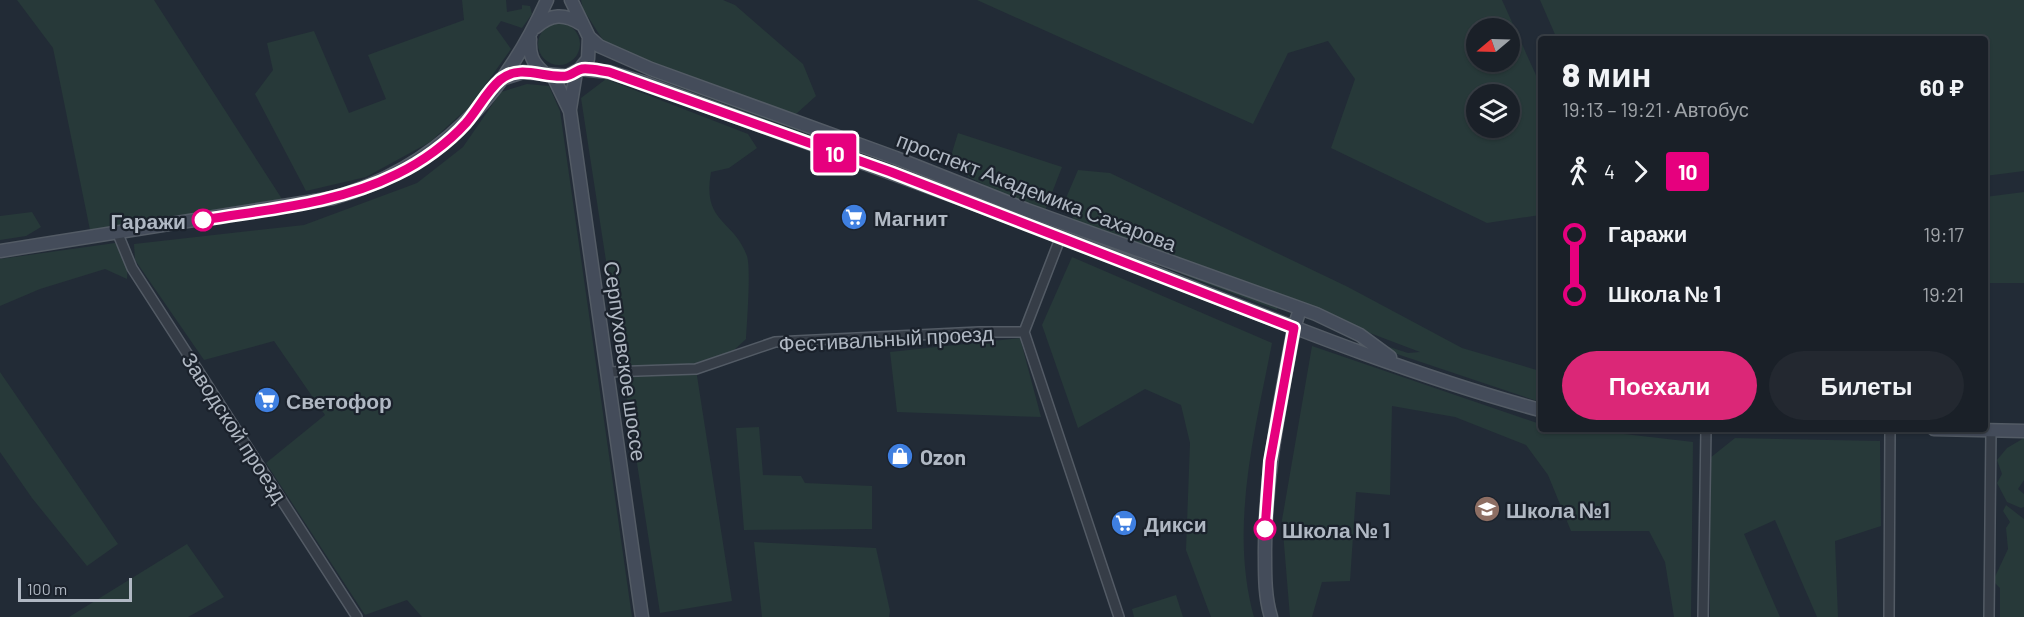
<!DOCTYPE html>
<html lang="ru">
<head>
<meta charset="utf-8">
<style>
	body { margin:0; font-family:Barlow,sans-serif; background:#232830; color:#f1f3f6; height:100vh; display:flex; flex-direction:column; font-size:22px; white-space:nowrap }
	* { box-sizing:border-box; margin:0 }
	p { font-size:20px; color:#9fa3a8 }
	.icon { flex:none; width:33px; height:33px; fill:none; stroke:currentColor; stroke-width:2; stroke-linecap:round; stroke-linejoin:round }
	.map { position:relative; flex:1; overflow:hidden }
	.panel { position:absolute; left:1538px; top:36px; width:450px; height:396px; display:flex; flex-direction:column; background:#1a2028; border-radius:6px; box-shadow:0 2px 4px #0004,0 0 0 2px #383e45 }
	.panel>* { flex:none }
	.badge { padding:0 12px; border-radius:4px; font-size:21px; line-height:39px }
	.needle { width:39px; rotate:251deg }
	.tools { position:absolute; left:1466px; top:18px; display:grid; gap:12px }
	.tools a { display:grid; place-items:center; width:54px; height:54px; border-radius:50%; background:#1a2028; box-shadow:0 2px 4px #0004,0 0 0 2px #383e45; font-size:30px }
	.scale { position:absolute; left:18px; bottom:15px; width:114px; box-sizing:border-box; padding-left:6px; border:3px solid #b0b8c3; border-top:0; font-size:16px; line-height:21px; white-space:nowrap; color:#b0b8c3; -webkit-text-stroke:4px #1b222c; paint-order:stroke }
	.map>.badge { position:absolute; translate:-50% -50%; box-shadow:0 0 0 3px #fff }
	.legs { display:flex; align-items:center; gap:9px; height:66px; padding:0 24px; font-size:20px }
	.legs p { margin-inline-start:auto }
	.headline { display:flex; align-items:center; justify-content:space-between; height:102px; padding:0 24px }
	h1 { font-size:33px; font-weight:800; line-height:45px }
	.button { display:flex; gap:12px; margin-top:auto; padding:12px 24px }
	.button a { flex:1; height:69px; border-radius:36px; background:#db2777; color:#fff; font-size:24px; font-weight:800; line-height:69px; text-align:center }
	.button a+a { background:#232830; color:#f1f3f6 }
	ul { padding:0 24px; list-style:none }
	li { display:flex; align-items:center; gap:21px; height:60px; font-size:22px }
	li i { display:grid; place-items:center; width:9px; height:100%; margin:0 8px; background:currentColor }
	li i::after { content:''; width:15px; height:15px; margin:-8px; border:4px solid; border-radius:50%; background:#1a2028 }
	li p { margin-inline-start:auto }
	li:first-child i { background:linear-gradient(#0000 50%,currentColor 0) }
	li:last-child i { background:linear-gradient(currentColor 50%,#0000 0) }
	.map>svg:first-child { display:block }
	.green { fill:#273939; fill-rule:evenodd }
	.lines { fill:none; stroke-linecap:round; stroke-linejoin:round }
	.street-casing { stroke:#535b65; stroke-width:12 }
	.secondary-casing { stroke:#535b65; stroke-width:15 }
	.street { stroke:#363d47; stroke-width:9 }
	.secondary { stroke:#444c5a; stroke-width:12 }
	.line-1-casing { stroke:#fff; stroke-width:14 }
	.line-1 { stroke:#e6007e; stroke-width:9 }
	.stop-1-dot { fill:#fff; stroke:#e6007e; stroke-width:3 }
	.labels { text-anchor:middle; dominant-baseline:central; stroke-width:4.5; stroke-linejoin:round; paint-order:stroke }
	.street-label { font-size:21px; fill:#b0b8c3; stroke:#1b222c }
	.poi-label { font-size:21px; font-weight:bold; fill:#b0b8c3; stroke:#1b222c; text-anchor:start }
	.stop-label { font-size:21px; font-weight:bold; fill:#b0b8c3; stroke:#1b222c; text-anchor:end }
</style>
</head>
<body>
<div class="map">
<svg width="2024" height="617" viewBox="0 0 2024 617">
	<rect width="100%" height="100%" fill="#222b36"/>
	<!-- green -->
	<path class="green" d="M 17,0 L 154,0 L 282,199 L 90,230 L 53,48 Z
		M 462,0 L 506,0 L 507,12 L 522,9 L 522,5 L 530,6 L 532,14 L 522,28 L 501,21 L 496,28 L 511,49 L 470,106 L 430,142 L 366,177 L 306,191 L 255,94 L 273,70 L 267,43 L 314,31 L 349,113 L 386,99 L 368,55 L 464,20 Z
		M 581,0 L 723,0 L 735,5 L 803,64 L 816,96 L 796,114 L 644,62 L 606,45 L 583,9 Z
		M 977,0 L 1502,0 L 1540,84 L 1540,215 L 1487,223 L 1331,148 L 1355,79 L 1328,41 L 1288,53 L 1253,124 ZM 1476,28 L 1509,28 L 1509,62 L 1476,62 ZM 1476,94 L 1509,94 L 1509,128 L 1476,128 Z
		M 1540,0 L 2024,0 L 2024,171 L 1985,176 L 1984,39 L 1557,39 Z
		M538 44a21 21 0 1 1 42 0a21 21 0 1 1-42 0Z
		M 655,75 L 859,150 L 858,153 L 654,78 Z
		M 606,79 L 748,134 L 757,148 L 729,168 L 711,172 C 702,224 733,218 747,256 C 751,268 747,323 746,339 L 733,351 L 695,363 L 732,601 L 660,613 L 581,98 Z
		M 527,84 L 549,86 L 560,111 L 632,617 L 422,617 L 407,600 L 365,615 L 266,463 L 325,415 L 274,341 L 204,360 L 135,260 L 134,244 L 304,225 L 417,183 L 463,147 L 501,92 Z
		M 958,133 L 1062,167 L 1043,216 L 948,166 Z
		M 1078,170 L 1110,173 L 1348,287 L 1462,348 L 1540,371 L 1540,402 L 1394,353 L 1383,345 L 1408,353 L 1420,352 L 1074,221 L 1066,198 Z
		M 2024,192 L 2024,283 L 1985,283 L 1985,197 Z
		M 32,212 L 41,227 L 26,236 L 0,240 L 0,216 Z
		M 115,243 L 128,261 L 127,279 L 105,269 L 40,289 L 0,306 L 0,259 Z
		M 1072,257 L 1272,343 C 1255,432 1229,527 1254,617 L 1211,617 L 1186,550 L 1190,443 L 1181,405 L 1145,389 L 1078,428 L 1042,325 Z
		M 1182,271 L 1278,307 L 1277,310 L 1181,274 Z
		M 1020,338 L 1041,417 L 897,412 L 890,352 Z
		M 1312,346 L 1540,424 L 1540,429 L 1582,429 L 1693,442 L 1691,617 L 1674,617 L 1665,562 L 1649,531 L 1571,531 L 1548,475 L 1526,445 L 1455,417 L 1392,406 L 1390,495 L 1356,492 L 1350,581 L 1322,582 L 1312,617 L 1290,617 L 1282,520 Z
		M 0,372 L 118,544 L 87,566 L 32,498 L 0,452 Z
		M 759,427 L 763,475 L 801,476 L 805,483 L 872,486 L 872,529 L 744,530 L 736,428 Z
		M 1735,438 L 1880,441 L 1881,526 L 1835,541 L 1838,617 L 1817,617 L 1775,520 L 1744,534 L 1780,617 L 1710,617 L 1710,458 Z
		M 2024,438 L 2024,480 L 2018,489 L 2024,494 L 2024,507 L 2021,508 L 2007,502 L 1997,483 L 2002,474 L 1997,460 L 2007,448 Z
		M 2006,505 L 2024,519 L 2024,617 L 2000,617 L 2000,588 L 1993,581 L 2008,549 L 2006,528 L 2010,522 L 2003,511 Z
		M 754,542 L 876,548 L 890,611 L 889,617 L 762,617 Z
		M 187,544 L 224,597 L 188,617 L 69,617 Z
		M 1176,595 L 1183,617 L 1134,617 L 1132,609 Z"/>
	<g class="lines">
		<!-- street casing -->
		<g class="street-casing">
			<path id="street" d="M 118,234 L 132,268 L 357,617
				M 1061,236 L 1024,332 L 1119,617
				M 608,372 L 696,369 L 775,342 L 979,332 L 1024,332
				M 1703,617 L 1706,429
				M 1889,617 L 1890,429
				M 1989,617 L 1991,430"/>
		</g>
		<!-- secondary casing -->
		<g class="secondary-casing">
			<path id="secondary" d="M 536,27 C 551,14 564,13 581,24
				M 589,37 L 599,46 L 651,69 L 896,158 L 1027,210 L 1316,314 L 1360,335 L 1390,357
				M 530,39 C 529,54 532,62 543,72
				M 580,69 L 609,72 L 645,83 C 784,135 924,184 1063,237 C 1221,297 1377,366 1540,410
				M 553,76 L 570,111 L 642,617
				M 501,79 L 523,72 L 567,76 L 580,69 L 588,59 L 589,37 L 571,0
				M 570,109 L 576,72
				M 0,251 L 333,198 C 437,168 503,98 547,0
				M 1934,429 L 2024,431
				M 1271,617 C 1265,598 1265,577 1265,557 C 1264,479 1280,404 1294,328 L 1300,309"/>
		</g>
		<!-- street -->
		<use href="#street" class="street"/>
		<!-- secondary -->
		<use href="#secondary" class="secondary"/>
	</g>
	<g class="lines">
		<!-- line-1 casing -->
		<g class="line-1-casing">
			<path id="line-1" d="M 203,220 C 269,209 337,204 397,174 C 422,162 448,143 466,123 C 478,109 487,91 500,80 C 520,63 545,79 566,76 C 572,75 577,70 582,69 C 591,68 601,71 609,72 L 891,172 L 1294,328 L 1270,461 L 1265,529"/>
		</g>
		<!-- line-1 -->
		<use href="#line-1" class="line-1"/>
	</g>
	<!-- icons -->
	<defs>
		<g id="supermarket-disc" transform="scale(1.35)"><circle r="9.5" fill="#3f7fe0" stroke="#1b222c"/><path d="M-6-5.5h2.5l.6 2H6L4.5 2H-2.5L-4.4-4H-6ZM-1.5 3.2a1.3 1.3 0 1 0 .1 0ZM3 3.2a1.3 1.3 0 1 0 .1 0Z" fill="#fff"/></g>
		<g id="shop-disc" transform="scale(1.35)"><circle r="9.5" fill="#3f7fe0" stroke="#1b222c"/><path d="M-5-2.5h2.3a2.7 3.5 0 0 1 5.4 0H5L5.5 6h-11ZM-1.5-2.5h3a1.5 2.3 0 0 0-3 0Z" fill="#fff"/></g>
		<g id="school-disc" transform="scale(1.35)"><circle r="9.5" fill="#8d6e63" stroke="#1b222c"/><path d="M0-5L7-2L0 1L-7-2ZM-4 1L0 2.5L4 1V4Q0 6-4 4Z" fill="#fff"/></g>
	</defs>
	<g fill-rule="evenodd">
		<use href="#supermarket-disc" x="854" y="217"/>
		<use href="#supermarket-disc" x="267" y="400"/>
		<use href="#shop-disc" x="900" y="456"/>
		<use href="#school-disc" x="1487" y="509"/>
		<use href="#supermarket-disc" x="1124" y="523"/>
	</g>
	<!-- markers -->
	<g class="stop-1-dot">
		<circle cx="203" cy="220" r="10"/>
		<circle cx="1265" cy="529" r="10"/>
	</g>
	<g class="labels">
		<!-- street labels -->
		<g class="street-label">
			<text transform="translate(1037 191) rotate(21)">проспект Академика Сахарова</text>
			<text transform="translate(886 338) rotate(-3)">Фестивальный проезд</text>
			<text transform="translate(626 361) rotate(82)">Серпуховское шоссе</text>
			<text transform="translate(235 427) rotate(57)">Заводской проезд</text>
		</g>
		<!-- poi labels -->
		<g class="poi-label">
			<text x="874" y="217">Магнит</text>
			<text x="286" y="400">Светофор</text>
			<text x="920" y="456">Ozon</text>
			<text x="1506" y="509">Школа №1</text>
			<text x="1144" y="523">Дикси</text>
		</g>
		<!-- stop labels -->
		<g class="stop-label">
			<text x="186" y="220">Гаражи</text>
			<text x="1282" y="529" text-anchor="start">Школа № 1</text>
		</g>
	</g>
</svg>
<div class="tools">
<a><svg class="needle" viewBox="-14 -14 28 28"><path d="M0-13l5 13h-10z" fill="#e53935"/><path d="M0 13l5-13h-10z" fill="#9fa3a8"/></svg></a>
<a><svg class="icon" aria-label="layers" viewBox="0 0 24 24"><path d="M12 4l9 5-9 5-9-5zM3 14l9 5 9-5"/></svg></a>
</div>
<div class="scale">100 m</div>
<b class="badge" style="left:835px;top:153px;background:#e6007e;color:#fff">10</b>
<section class="panel">
<div class="headline"><div><h1>8 мин</h1><p>19:13 – 19:21 · Автобус</p></div><b>60 ₽</b></div>
<div class="legs"><svg class="icon" aria-label="walk" viewBox="0 0 24 24"><circle cx="13" cy="4" r="2"/><path d="M13 8l-2 6 4 7M11 14l-3 7M7 12l3-4h3l4 4"/></svg>4<svg class="icon" aria-label="forward" viewBox="0 0 24 24"><path d="M9 5l7 7-7 7"/></svg><b class="badge" style="background:#e6007e;color:#fff">10</b></div>
<ul>
<li><i style="color:#e6007e"></i><b>Гаражи</b><p>19:17</p></li>
<li><i style="color:#e6007e"></i><b>Школа № 1</b><p>19:21</p></li>
</ul>
<div class="button"><a>Поехали</a><a>Билеты</a></div>
</section>
</div>
</body>
</html>
